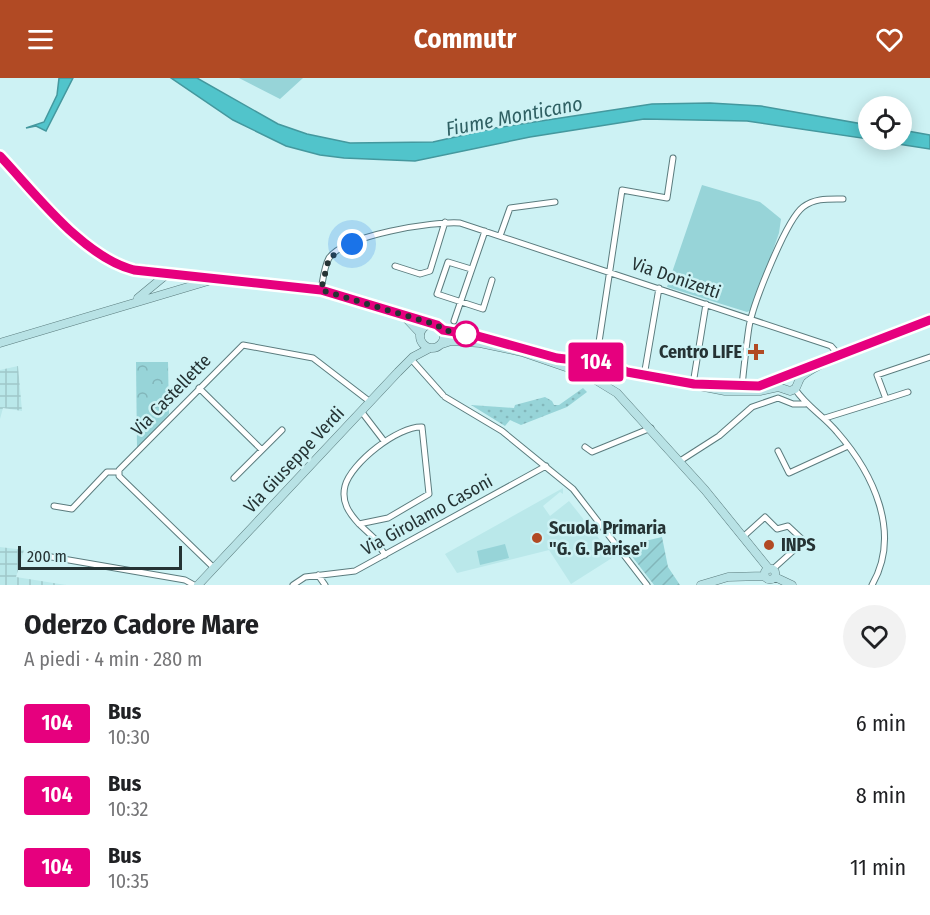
<!DOCTYPE html>
<html lang="it">
<head>
<meta charset="utf-8">
<style>
	body { margin:0; font-family:"Fira Sans Condensed",sans-serif; background:#f2f2f2; color:#202124; height:100vh; display:flex; flex-direction:column; font-size:22px; white-space:nowrap }
	* { box-sizing:border-box; margin:0 }
	p { font-size:20px; color:#757577 }
	.icon { flex:none; width:33px; height:33px; fill:none; stroke:currentColor; stroke-width:2; stroke-linecap:round; stroke-linejoin:round }
	.map { position:relative; height:507px; overflow:hidden }
	.panel { display:flex; flex-direction:column; background:#fff; flex:1 }
	.panel>* { flex:none }
	.badge { padding:0 12px; border-radius:4px; font-size:21px; line-height:39px }
	.controls { position:absolute; left:858px; top:18px; display:grid; gap:12px }
	.controls a { display:grid; place-items:center; width:54px; height:54px; border-radius:50%; background:#fff; box-shadow:0 3px 15px #0003; font-size:30px }
	.scale { position:absolute; left:18px; bottom:15px; width:164px; box-sizing:border-box; padding-left:6px; border:3px solid #253334; border-top:0; font-size:16px; line-height:21px; white-space:nowrap; color:#253334; -webkit-text-stroke:4px #cdf2f4; paint-order:stroke }
	.you { position:absolute; width:30px; height:30px; margin:-15px; border:4px solid #fff; border-radius:50%; background:#1a73e8; box-shadow:0 0 0 9px #1a73e833 }
	.map>.badge { position:absolute; translate:-50% -50%; box-shadow:0 0 0 3px #fff }
	.round { display:grid; place-items:center; flex:none; width:63px; height:63px; border-radius:32px; background:#f2f2f2 }
	.overview { display:flex; align-items:center; justify-content:space-between; height:102px; padding:0 24px }
	h1 { font-size:28px; font-weight:700; line-height:45px }
	ul { padding:0; list-style:none }
	li { display:flex; align-items:center; gap:18px; height:72px; padding:0 24px }
	li div { flex:1 }
	li b { display:block; font-size:22px }
	li em { font-style:normal }
	li .badge { min-width:66px; font-weight:700; text-align:center }
	header { display:flex; justify-content:space-between; align-items:center; height:78px; padding:0 24px; background:#b14a24; color:#fff; font-size:27px; font-weight:700 }
	.map>svg:first-child { display:block }
	.built { fill:#bae8ea }
	.industrial { fill:url(#industrial-grid) }
	.grass { fill:#97d4d8 }
	.forest { fill:url(#forest-crowns) }
	.park { fill:url(#park-dots) }
	.garden { fill:url(#garden-furrows) }
	.water { fill:#51c4cb; stroke:#44989e; stroke-width:1.5 }
	.lines { fill:none; stroke-linecap:round; stroke-linejoin:round }
	.street-casing { stroke:#5b7c7e; stroke-width:7 }
	.secondary-casing { stroke:#5b7c7e; stroke-width:9 }
	.street { stroke:#fff; stroke-width:5 }
	.secondary { stroke:#b8e2e5; stroke-width:8 }
	.line-casing { stroke:#fff; stroke-width:14 }
	.line { stroke:#e6007e; stroke-width:9 }
	.walk { stroke:#253334; stroke-width:6; stroke-dasharray:0 10.8 }
	.stop-dot { fill:#fff; stroke:#e6007e; stroke-width:3 }
	.poi-dot { fill:#b14a24; stroke:#cdf2f4; stroke-width:2 }
	.labels { text-anchor:middle; dominant-baseline:central; stroke-width:5; stroke-linejoin:round; paint-order:stroke }
	.street-label { font-size:18px; fill:#253334; stroke:#cdf2f4 }
	.poi-label { font-size:18px; font-weight:bold; fill:#253334; stroke:#cdf2f4; text-anchor:start }
	.water-label { font-size:20px; font-style:italic; fill:#2f6063; stroke:#cdf2f4 }
</style>
</head>
<body>
<header><svg class="icon" aria-label="menu" viewBox="0 0 24 24"><path d="M4 6h16M4 12h16M4 18h16"/></svg>Commutr<svg class="icon" aria-label="heart" viewBox="0 0 24 24"><path d="M12 20l-8-8c-3-5 5-10 8-4 3-6 11-1 8 4z"/></svg></header>
<div class="map">
<svg width="930" height="507" viewBox="0 0 930 507">
	<defs>
		<pattern id="industrial-grid" width="8" height="8" patternUnits="userSpaceOnUse" patternTransform="scale(1.5)"><rect width="8" height="8" fill="#bae8ea"/><path d="M0 4h8M4 0v8" fill="none" stroke="#a0c7c9"/></pattern>
		<pattern id="forest-crowns" width="20" height="18" patternUnits="userSpaceOnUse" patternTransform="scale(1.5)"><rect width="20" height="18" fill="#97d4d8"/><path d="M2 6a3 3 0 1 1 6 0M12 15a3 3 0 1 1 6 0" fill="none" stroke="#82b6ba"/></pattern>
		<pattern id="park-dots" width="8" height="8" patternUnits="userSpaceOnUse" patternTransform="scale(1.5)"><rect width="8" height="8" fill="#97d4d8"/><path d="M2 2h.1M6 6h.1" fill="none" stroke="#82b6ba" stroke-width="1.8" stroke-linecap="round"/></pattern>
		<pattern id="garden-furrows" width="10" height="10" patternUnits="userSpaceOnUse" patternTransform="scale(1.5)"><rect width="10" height="10" fill="#97d4d8"/><path d="M-1 1l2-2M0 10L10 0M9 11l2-2" fill="none" stroke="#82b6ba"/></pattern>
	</defs>
	<rect width="100%" height="100%" fill="#cdf2f4"/>
	<!-- built -->
	<path class="built" d="M 563,410 L 563,416 L 560,414 L 543,428 L 550,438 L 569,423 L 608,472 L 612,480 L 571,506 L 549,472 L 457,495 L 445,476 Z"/>
	<!-- industrial -->
	<path class="industrial" d="M 18,288 L 22,333 L 3,330 L 0,341 L 0,292 Z
		M 0,469 L 24,472 L 16,499 L 66,507 L 0,507 Z"/>
	<!-- grass -->
	<path class="grass" d="M 239,0 L 303,0 L 280,21 Z
		M 702,107 L 760,124 L 781,141 L 779,155 L 752,232 L 747,234 L 667,209 Z
		M 505,466 L 509,480 L 480,487 L 477,473 Z"/>
	<!-- forest -->
	<path class="forest" d="M 136,284 L 168,284 L 169,336 L 137,371 Z"/>
	<!-- park -->
	<path class="park" d="M 583,310 L 587,314 L 567,329 L 521,347 L 510,342 L 505,348 L 471,327 L 514,330 L 515,327 L 545,319 L 552,323 L 554,327 L 559,327 Z"/>
	<!-- garden -->
	<path class="garden" d="M 662,459 L 668,489 L 680,507 L 654,507 L 624,468 Z"/>
	<!-- water -->
	<path class="water" d="M 59,0 L 73,0 L 46,53 L 36,48 L 26,50 L 44,44 L 57,17 Z
		M 171,0 L 197,0 L 278,46 L 307,56 L 350,65 L 433,64 L 495,50 L 652,26 L 710,25 L 761,28 L 868,47 L 868,61 L 747,43 L 644,41 L 530,59 L 415,83 L 344,80 L 320,77 L 286,68 L 233,42 Z
		M 902,52 L 930,57 L 930,71 L 872,62 L 902,62 Z"/>
	<g class="lines">
		<!-- street casing -->
		<g class="street-casing">
			<path id="street" d="M 500,158 L 510,130 L 555,124
				M 395,188 L 420,196 L 430,193 L 445,144
				M 471,191 L 448,184 L 437,216 L 483,231 L 492,202
				M 321,212 C 323,202 324,189 329,180 C 345,157 433,143 460,145 L 831,268 L 838,276
				M 454,243 L 485,153
				M 411,281 L 443,317
				M 596,284 L 622,112 L 667,120 L 673,80
				M 644,298 L 659,210
				M 693,306 L 706,226
				M 742,308 C 744,289 746,269 749,249 C 753,226 786,142 803,129 C 815,120 828,121 843,121
				M 199,310 L 262,372
				M 795,311 C 807,329 824,338 837,354 C 873,395 902,455 872,507
				M 445,319 L 502,353 L 573,411 L 647,507
				M 886,321 L 908,314
				M 361,333 L 384,363
				M 825,340 L 886,321 L 877,297 L 930,279
				M 585,369 L 592,374 L 651,350
				M 778,373 L 789,395 L 848,368
				M 680,383 L 719,358 L 752,329 L 778,320 L 793,326 L 805,326
				M 234,400 L 282,352
				M 54,428 L 72,431 L 107,394 L 118,394
				M 359,446 C 349,435 341,424 345,408 C 351,385 398,348 422,349 L 429,416 L 388,440 L 359,446 L 374,460 L 385,477
				M 744,458 L 765,439 L 777,451 L 788,448 L 804,463 L 773,491
				M 34,476 L 185,502 L 194,507
				M 214,490 L 119,398 L 119,392 L 243,267 L 313,280 L 369,323
				M 318,497 L 325,507
				M 293,507 L 305,499 L 355,493 L 546,388"/>
		</g>
		<!-- secondary casing -->
		<g class="secondary-casing">
			<path id="secondary" d="M 0,78 L 87,168 L 118,188 L 321,212 L 433,246
				M 138,220 L 167,196
				M 404,238 L 420,255
				M420 258a12 12 0 1 1 24 0a12 12 0 1 1-24 0Z
				M 443,252 L 494,263
				M 0,265 L 208,203
				M 442,266 L 451,263 L 480,265 L 522,274 L 586,296 L 617,315 L 705,412 L 769,491
				M 549,278 L 596,284 L 605,289 L 624,293
				M 605,297 L 627,294 L 725,313 L 760,313 L 778,309 L 790,313 L 795,311 C 798,307 798,303 801,299 C 816,284 907,249 930,242
				M 713,307 L 765,307 L 813,286
				M764.5 496a5.5 5.5 0 1 1 11 0a5.5 5.5 0 1 1-11 0Z
				M 775,499 L 792,507
				M 198,507 L 398,294 L 413,279 L 430,270
				M 701,507 L 728,499 L 765,498"/>
		</g>
		<!-- street -->
		<use href="#street" class="street"/>
		<!-- secondary -->
		<use href="#secondary" class="secondary"/>
	</g>
	<g class="lines">
		<!-- line casing -->
		<g class="line-casing">
			<path id="line" d="M 0,78 C 36,116 83,179 134,192 L 321,212 L 437,247 L 443,252 L 474,257 L 557,280 L 600,285 C 608,292 618,289 627,294 L 694,306 L 759,308 L 930,242"/>
		</g>
		<!-- line -->
		<use href="#line" class="line"/>
		<!-- walk -->
		<path class="walk" d="M 352,166 L 329,180 L 321,212 L 437,247 L 443,252 L 474,257 L 466,256"/>
	</g>
	<!-- markers -->
	<circle class="stop-dot" cx="466" cy="256" r="12"/>
	<g class="poi-dot">
		<path d="M753 265h6v6h6v6h-6v6h-6v-6h-6v-6h6z"/>
		<circle cx="537" cy="460" r="6"/>
		<circle cx="769" cy="467" r="6"/>
	</g>
	<g class="labels">
		<!-- street labels -->
		<g class="street-label">
			<text transform="translate(676 200) rotate(19)">Via Donizetti</text>
			<text transform="translate(171 317) rotate(-46)">Via Castellette</text>
			<text transform="translate(294 382) rotate(-47)">Via Giuseppe Verdi</text>
			<text transform="translate(427 437) rotate(-29)">Via Girolamo Casoni</text>
		</g>
		<!-- poi labels -->
		<g class="poi-label">
			<text x="742" y="274" text-anchor="end">Centro LIFE</text>
			<text x="549" y="450">Scuola Primaria<tspan x="549" dy="21">"G. G. Parise"</tspan></text>
			<text x="781" y="467">INPS</text>
		</g>
		<!-- water labels -->
		<g class="water-label">
			<text transform="translate(514 38) rotate(-11)">Fiume Monticano</text>
		</g>
	</g>
</svg>
<div class="controls">
<a><svg class="icon" aria-label="locate" viewBox="0 0 24 24"><circle cx="12" cy="12" r="6"/><path d="M12 2v4M12 18v4M2 12h4M18 12h4"/></svg></a>
</div>
<div class="scale">200 m</div>
<div class="you" style="left:352px;top:166px"></div>
<b class="badge" style="left:596px;top:284px;background:#e6007e;color:#fff">104</b>
</div>
<section class="panel">
<div class="overview"><div><h1>Oderzo Cadore Mare</h1><p>A piedi · 4 min · 280 m</p></div><a class="round"><svg class="icon" aria-label="heart" viewBox="0 0 24 24"><path d="M12 20l-8-8c-3-5 5-10 8-4 3-6 11-1 8 4z"/></svg></a></div>
<ul>
<li><span class="badge" style="background:#e6007e;color:#fff">104</span><div><b>Bus</b><p>10:30</p></div><em>6 min</em></li>
<li><span class="badge" style="background:#e6007e;color:#fff">104</span><div><b>Bus</b><p>10:32</p></div><em>8 min</em></li>
<li><span class="badge" style="background:#e6007e;color:#fff">104</span><div><b>Bus</b><p>10:35</p></div><em>11 min</em></li>
</ul>
</section>
</body>
</html>
